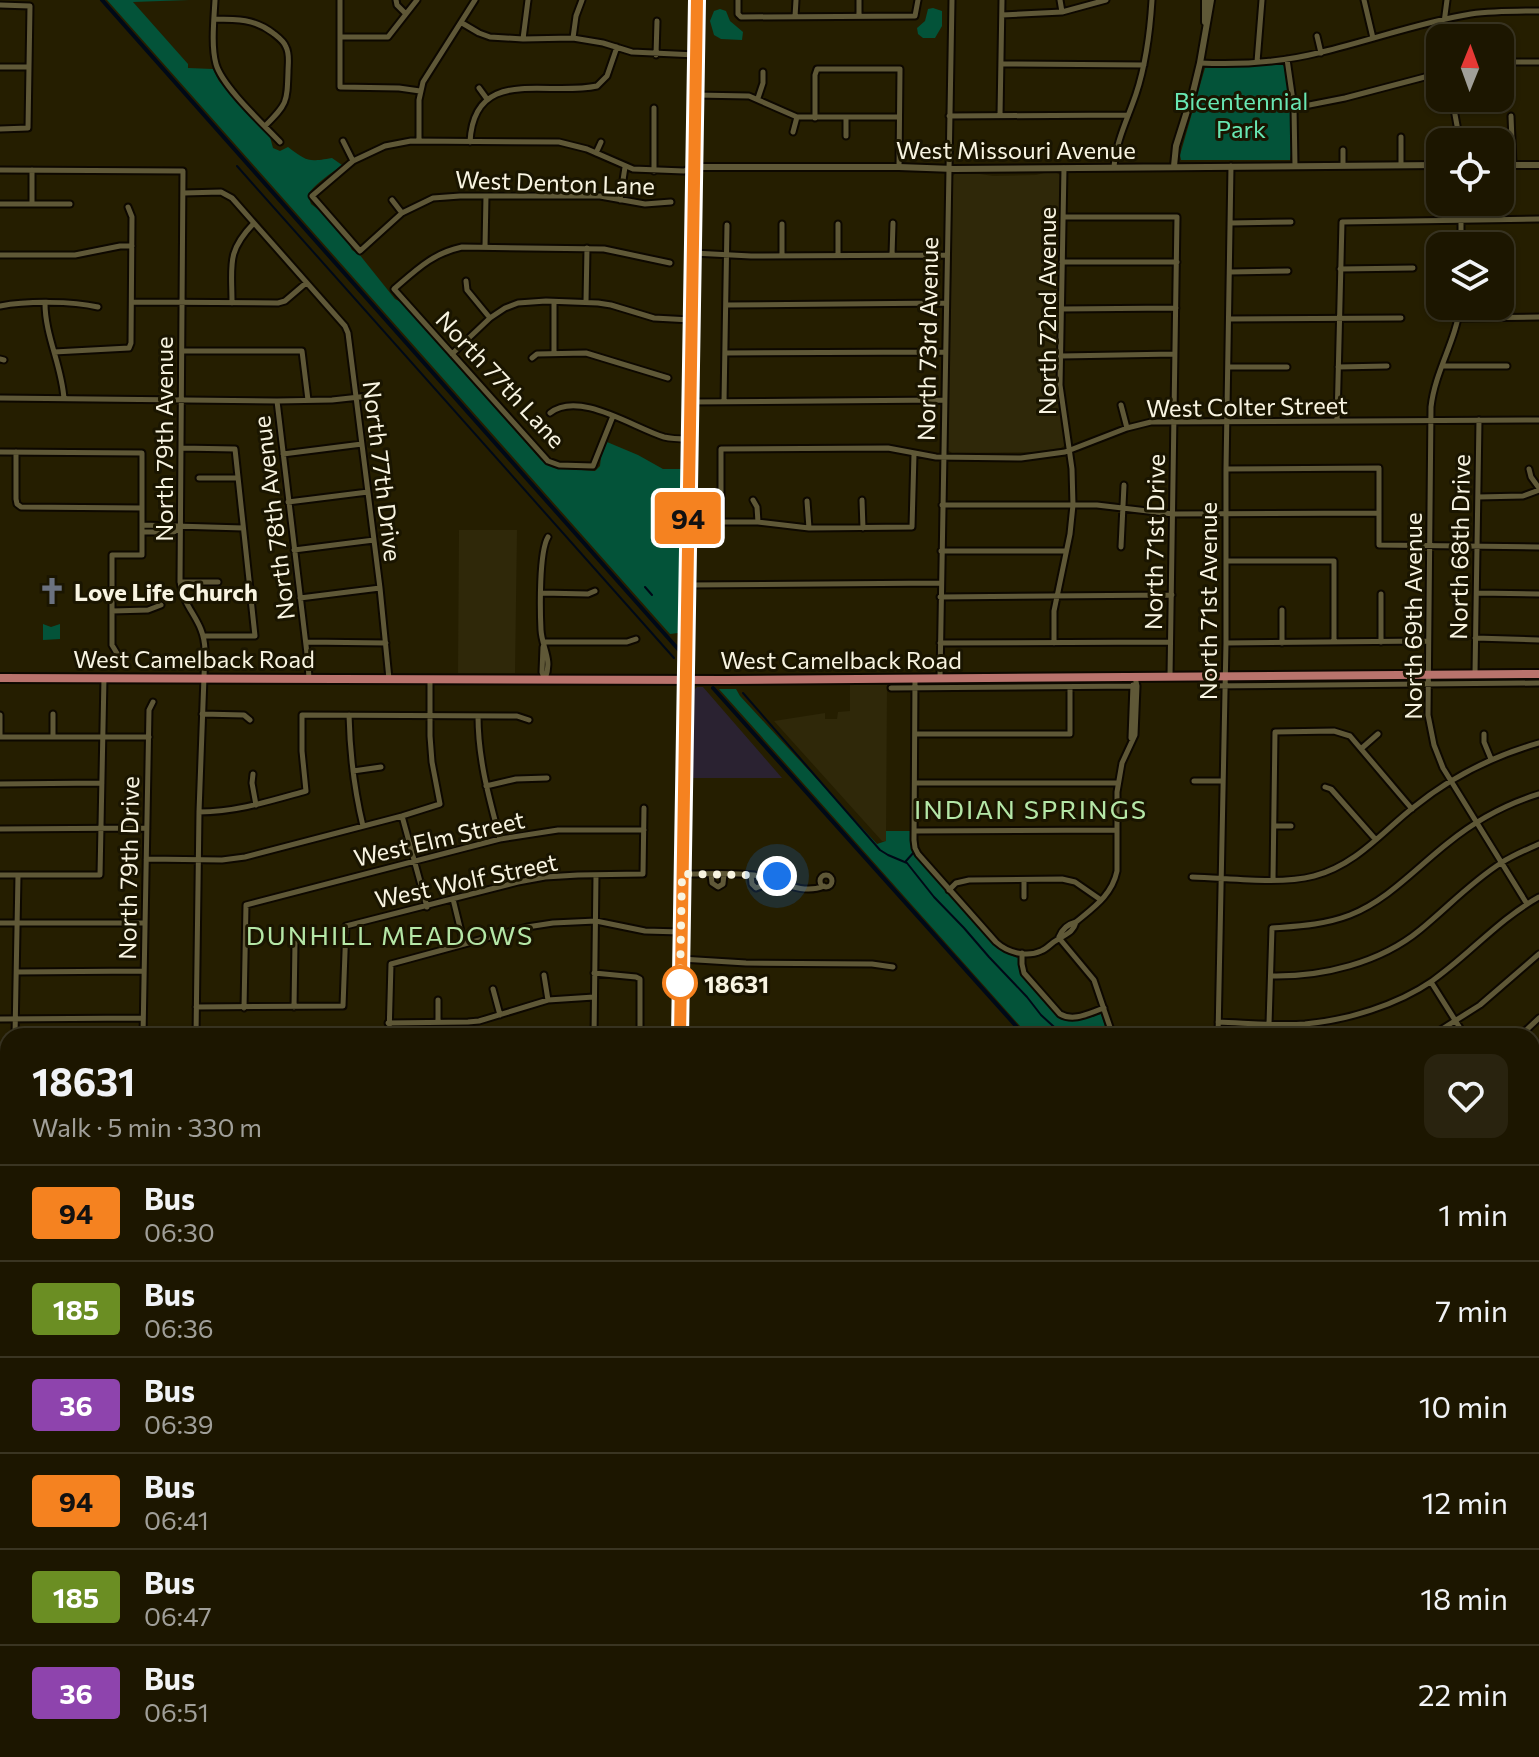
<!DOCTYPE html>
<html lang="en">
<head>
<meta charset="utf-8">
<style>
	body { margin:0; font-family:Commissioner,sans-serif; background:#29230f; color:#f1f3f6; height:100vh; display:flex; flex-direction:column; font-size:30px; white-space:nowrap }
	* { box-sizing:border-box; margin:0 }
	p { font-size:26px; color:#a09f99 }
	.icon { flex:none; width:44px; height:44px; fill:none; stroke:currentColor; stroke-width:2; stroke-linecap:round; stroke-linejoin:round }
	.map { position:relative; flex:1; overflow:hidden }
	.panel { position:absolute; left:0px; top:1028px; width:1540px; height:730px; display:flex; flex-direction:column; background:#1c1600; border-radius:24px 24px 0 0; box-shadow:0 2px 6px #0004,0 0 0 2px #3a3522 }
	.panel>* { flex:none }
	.badge { padding:0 16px; border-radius:6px; font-size:28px; line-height:52px }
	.needle { width:52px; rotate:1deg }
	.tools { position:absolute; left:1426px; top:24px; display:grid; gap:16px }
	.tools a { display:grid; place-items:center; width:88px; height:88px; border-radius:16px; background:#1c1600; box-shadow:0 2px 6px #0004,0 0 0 2px #3a3522; font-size:40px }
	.you { position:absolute; width:40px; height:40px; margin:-20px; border:6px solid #fff; border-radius:50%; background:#1a73e8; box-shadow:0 0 0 12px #1a73e833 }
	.map>.badge { position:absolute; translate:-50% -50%; box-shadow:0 0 0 4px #fff }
	.round { display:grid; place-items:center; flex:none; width:84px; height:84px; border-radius:16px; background:#29230f }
	.head { display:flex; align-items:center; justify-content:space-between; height:136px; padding:0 32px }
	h1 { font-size:38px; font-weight:700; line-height:60px }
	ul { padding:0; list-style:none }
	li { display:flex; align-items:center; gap:24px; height:96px; padding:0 32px; border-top:2px solid #3a3522 }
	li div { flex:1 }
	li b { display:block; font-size:30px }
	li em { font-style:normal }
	li .badge { min-width:88px; font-weight:700; text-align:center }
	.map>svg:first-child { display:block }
	.commercial { fill:#2a2231 }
	.built { fill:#2f2809 }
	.green { fill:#035339 }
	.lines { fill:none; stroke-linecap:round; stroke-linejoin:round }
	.stream { stroke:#000917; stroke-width:2 }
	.canal { stroke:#000917; stroke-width:4 }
	.minor-casing { stroke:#0d0800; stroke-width:9 }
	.tertiary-casing { stroke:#0d0800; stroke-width:10 }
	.secondary-casing { stroke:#0d0800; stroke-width:11 }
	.primary-casing { stroke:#0d0800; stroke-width:12 }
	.minor { stroke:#5f5837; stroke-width:5 }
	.tertiary { stroke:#5f5837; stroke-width:6 }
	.secondary { stroke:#8c6651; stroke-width:7 }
	.primary { stroke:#b9736c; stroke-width:8 }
	.line-casing { stroke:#fff; stroke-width:18 }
	.line { stroke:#f58220; stroke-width:12 }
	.walk { stroke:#f8f4e1; stroke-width:8; stroke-dasharray:0 14.4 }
	.stop-dot { fill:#fff; stroke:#f58220; stroke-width:4 }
	.labels { text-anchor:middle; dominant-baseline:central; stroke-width:6; stroke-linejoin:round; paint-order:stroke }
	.park-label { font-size:24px; fill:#68e7b3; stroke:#1a1500 }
	.street-label { font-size:24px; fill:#f8f4e1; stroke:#1a1500 }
	.poi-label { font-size:24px; font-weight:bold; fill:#f8f4e1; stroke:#1a1500; text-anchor:start }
	.stop-label { font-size:24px; font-weight:bold; fill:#f8f4e1; stroke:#1a1500; text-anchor:start }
	.neighbourhood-label { font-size:26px; letter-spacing:2px; fill:#b5e7a7; stroke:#1a1500 }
</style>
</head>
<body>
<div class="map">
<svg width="1539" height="1757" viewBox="0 0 1539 1757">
	<rect width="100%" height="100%" fill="#251e00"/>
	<!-- commercial -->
	<path class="commercial" d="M 697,687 L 703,687 L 782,778 L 691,778 L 692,692 Z
		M 1532,1567 L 1539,1567 L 1539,1687 L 1532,1687 Z
		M 604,1750 L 655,1750 L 655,1757 L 604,1757 Z
		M 668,1750 L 861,1750 L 861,1757 L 668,1757 Z"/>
	<!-- built -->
	<path class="built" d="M 1044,173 L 1057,173 L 1060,175 L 1057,388 L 1065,445 L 1061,448 L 1035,452 L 952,453 L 948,450 L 953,176 L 955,174 L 980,174 L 993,176 L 1036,175 Z
		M 459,530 L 517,530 L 515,673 L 458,673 Z
		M 850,685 L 887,685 L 886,842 L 882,841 L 774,721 L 825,713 L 825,719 L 837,719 L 838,712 L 850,711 Z"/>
	<!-- green -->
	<path class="green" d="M 107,0 L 189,0 L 133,2 L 188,64 L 188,68 L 213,69 L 219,81 L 270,137 L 273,148 L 280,151 L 288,147 C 308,162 308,162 332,158 L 342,165 C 332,173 313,185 308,195 L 311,204 L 319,210 L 349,244 L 352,250 L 359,254 L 395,299 L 401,302 L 541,460 L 554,468 L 595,471 L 600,466 L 601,457 L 607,442 L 638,455 L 663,469 L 681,469 L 678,633 L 670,634 Z
		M 933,8 L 942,11 L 942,26 L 935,38 L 923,38 L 918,34 L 917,28 L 925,21 L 928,9 Z
		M 720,9 L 726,11 L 730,21 L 743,32 L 742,40 L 721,39 L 714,35 L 710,21 L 714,11 Z
		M 1280,63 L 1284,66 C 1289,96 1295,130 1290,160 L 1181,160 L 1180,155 L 1205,68 Z
		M 43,624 L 51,627 L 60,624 L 60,639 L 43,640 Z
		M 719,689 L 736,689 L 740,696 L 877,844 L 886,841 L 886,831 L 911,831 L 911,846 L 916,856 L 992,942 L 1003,952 L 1018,958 L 1020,972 L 1023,977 L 1057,1014 L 1065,1020 L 1077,1021 L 1101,1014 L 1108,1036 L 1029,1036 Z
		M 1532,1253 L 1539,1255 L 1539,1292 L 1532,1288 Z"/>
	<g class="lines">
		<!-- stream -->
		<path class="stream" d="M 237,166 L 674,658
			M 645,587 L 652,595
			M 743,693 L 880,850 L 888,855 L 907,863 L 934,897 L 964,928 L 989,957 L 1027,997 L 1041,1015 L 1064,1036
			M 906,861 L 915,851
			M 1532,1265 L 1539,1267"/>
		<!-- canal -->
		<path class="canal" d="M 102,0 L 678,649
			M 713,688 L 1025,1036
			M 1532,1292 L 1539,1295"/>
		<!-- minor casing -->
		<g class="minor-casing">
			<path id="minor" d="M 215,0 C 214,19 211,46 216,64 C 222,86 263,124 280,142
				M 340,0 L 340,87 L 399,88 L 420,91
				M 396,0 L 397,5 L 405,13
				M 738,0 L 738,14 L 741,17 L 915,16 L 918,0
				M 1060,0 L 1062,12
				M 1364,0 L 1373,38
				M 0,5 L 30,6 L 28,128 L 0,129
				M 1002,15 L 1062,12 L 1106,0
				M 859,16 L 859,0
				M 795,17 L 796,0
				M 214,19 C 237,19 255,19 273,33 C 278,37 284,41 286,47 C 290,54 288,64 288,72 C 287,103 287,104 265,126
				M 462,23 L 479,33 L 490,37 L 523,39 L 573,38 L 603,43 L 632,52 L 696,55
				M 1317,36 L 1321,53
				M 340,37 L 388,37 L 417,0
				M 573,38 L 576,16 L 582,0
				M 1442,38 L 1447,0
				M 523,39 L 528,0
				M 656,55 L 657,21
				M 1287,59 L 1294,108 L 1295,166
				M 1257,62 L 1262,0
				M 1500,62 L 1539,62
				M 1200,63 C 1240,65 1283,62 1322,52 C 1372,40 1421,22 1471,14 C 1494,11 1516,11 1539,11
				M 1001,64 L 1144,65
				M 0,67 L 28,67
				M 479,88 L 487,99
				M 695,95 L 749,96 L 797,117 L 899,117
				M 758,98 L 763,83 L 763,72
				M 1452,98 L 1460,142
				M 1294,108 L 1345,98 L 1440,73
				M 1000,115 L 1002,0
				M 949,116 L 1128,115
				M 1511,116 L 1513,165
				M 815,118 L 815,75 L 817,69 L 900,69 L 899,167
				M 846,118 L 846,136
				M 793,132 L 797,117
				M 343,141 L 353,161
				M 419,141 L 419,100 L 423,82 L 475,0
				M 470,142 C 474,65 546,97 597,86 L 607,76 L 617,47
				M 1343,150 L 1343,165
				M 596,153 L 601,142
				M 1401,165 L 1401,137
				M 1114,167 C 1116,141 1128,118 1136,94 C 1146,64 1150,32 1152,0
				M 0,170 L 183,171 L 180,582 C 184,611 204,619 205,650 L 199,812 L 196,1036
				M 32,170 L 32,204
				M 654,171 L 654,108
				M 184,193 L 221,192 L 232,198 L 345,326 L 348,333 L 380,588 L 389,679
				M 392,200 L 402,213
				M 620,200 L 625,167
				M 671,202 L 645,204 L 600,196 L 460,196 L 433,198 L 402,213 L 360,251 L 312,196 L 353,161 L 385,146 L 411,141 L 559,142 L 587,149 L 633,169 L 684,171 L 694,167
				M 0,204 L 70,204
				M 1063,217 L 1177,217 L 1170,676
				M 1231,223 L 1291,222
				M 838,224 L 838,255
				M 1461,246 L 1461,202
				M 485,247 L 486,196
				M 693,253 L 751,256 L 946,255
				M 0,255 L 75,255 L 120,246 L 132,246
				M 892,255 L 893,223
				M 782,256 L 782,224
				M 1062,262 L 1177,262
				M 1500,268 L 1509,268
				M 1340,269 L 1413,268
				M 1230,272 L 1288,271
				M 466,281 L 467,290 L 490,318
				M 132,302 L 278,303 L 285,301 L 306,283
				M 586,302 L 587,248
				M 45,303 C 45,336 62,366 64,399
				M 232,303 C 232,265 226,252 254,223
				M 726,305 L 945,303
				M 0,306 C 26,301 72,301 98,307
				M 1460,306 C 1456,341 1435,371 1431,407 L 1428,715 L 1434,745 L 1443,768 L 1527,904
				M 1061,309 L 1176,308
				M 1459,318 L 1539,317
				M 1229,319 L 1401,318
				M 182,351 L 302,351 L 308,400
				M 54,352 L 129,348 L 131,343 L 132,217 L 128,207
				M 554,353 L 554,302
				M 725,353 L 945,352
				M 452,354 L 490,318 L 505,308 L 518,303 L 546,301 L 598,303 L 611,305 L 654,318 L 691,320
				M 1061,356 L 1175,354
				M 532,358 L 537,354 L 586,353 L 668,378
				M 0,359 L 4,360
				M 1442,366 L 1507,366
				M 1228,367 L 1287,367
				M 1338,367 L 1387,366
				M 0,398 L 277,401 L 332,400 L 378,395
				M 277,401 L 308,662 L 309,679
				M 691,402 L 943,400
				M 724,402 L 727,225
				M 1121,405 L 1127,428
				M 550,413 C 579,390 634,428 664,437 C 672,439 681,439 689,439
				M 613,416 L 593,466 L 559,465 L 548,461 L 394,289 C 416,270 433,253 462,247 L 604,249 L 670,263
				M 1337,421 L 1342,222 L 1539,219
				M 181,448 L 235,449 L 255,636 L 204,636
				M 0,452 L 142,453 L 142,555 L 112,555 L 112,645 L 118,655
				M 16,452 L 16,499 L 17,504 L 21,507 L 142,508
				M 283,454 L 362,444
				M 1226,469 L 1379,468 L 1379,545 L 1539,547
				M 1529,469 L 1531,477 L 1539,488
				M 199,478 L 237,478
				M 1478,497 L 1523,496 L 1539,490
				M 753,500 L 757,507 L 758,522
				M 862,500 L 863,528
				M 807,501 L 809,528
				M 288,502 L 368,492
				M 942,505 L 1097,505 L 1173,514 L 1379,513
				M 688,522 L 758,522 L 809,528 L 912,527 L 914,454
				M 721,522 L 721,449 L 888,448 L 936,457 L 1021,458 L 1065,452 L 1127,428 L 1151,422 L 1539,420
				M 142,525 L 243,528
				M 142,532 L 174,532 L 180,528
				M 1121,547 L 1124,485
				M 294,550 L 374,540
				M 941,551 L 1066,551
				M 1226,561 L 1334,561 L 1334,642
				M 180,582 L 218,582
				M 687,585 L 940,583
				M 542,593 L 588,594 L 595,591
				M 1477,593 L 1539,594
				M 1381,594 L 1381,642
				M 940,597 L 1172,595
				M 300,598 L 380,588
				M 1282,610 L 1282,643
				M 112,611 L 148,610 L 161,605
				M 1475,638 L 1539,640
				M 306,642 L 386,643
				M 544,642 L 627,642 L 636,639
				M 940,643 L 1170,642
				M 1054,643 L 1054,611 L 1070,534 L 1073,505 L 1072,469 L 1060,385 L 1064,168
				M 1226,643 L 1427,641
				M 543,647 L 542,672 L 545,680
				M 1475,674 L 1479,420
				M 940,678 L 952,0
				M 545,679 C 553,659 542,648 541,630 C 540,610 539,552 548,537
				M 915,679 L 914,840 L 915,848 L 918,854 L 996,942 C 1007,952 1026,958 1041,951 C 1047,949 1051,943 1057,940 C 1066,934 1073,933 1076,922
				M 1205,686 L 1539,683
				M 891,688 L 1137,686
				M 202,714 L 244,715 L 250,720
				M 0,715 L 0,737
				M 349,715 C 350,753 354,789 363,826
				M 478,716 C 478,759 489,798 500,839
				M 915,734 L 1070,734 L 1070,687
				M 1484,734 L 1484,742 L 1491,759
				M 0,737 L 149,737
				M 53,737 L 53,714
				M 1131,738 L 1133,685
				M 1362,748 L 1378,734
				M 353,771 L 381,767
				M 253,774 L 252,783 L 256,805
				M 1194,781 L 1223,781
				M 915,783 L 1118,783
				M 0,784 L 102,783
				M 486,786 L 516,779 L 547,778
				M 1325,787 L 1331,789 L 1376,840
				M 199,812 C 236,812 270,801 306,791 L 302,751 L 302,715 L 517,716 L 529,720
				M 402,816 L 427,907
				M 1274,826 L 1291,826
				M 0,829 L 147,828
				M 914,831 L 1117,830
				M 146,859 L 222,860 L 245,857 L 402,816 L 440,804 L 432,762 L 430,736 L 430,679
				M 682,874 C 706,874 731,872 754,875 C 777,879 801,896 824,886
				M 711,874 L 712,883 L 718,887 L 723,884 L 724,874
				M820 881a6 6 0 1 1 12 0a6 6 0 1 1-12 0Z
				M 0,875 L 100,875 L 104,678
				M 751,875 L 752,884 L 756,888 L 761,886 L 765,878
				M 1192,877 C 1229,878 1279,885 1314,876 C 1356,865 1382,832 1414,807 C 1451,777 1493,756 1539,743
				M 1273,879 L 1275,732 L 1334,731 L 1350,736 L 1412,809
				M 1024,880 L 1024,897
				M 775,881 L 779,874 L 784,872 L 788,875 L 788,885
				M 949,890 L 956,883 L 969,880 L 1062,879 L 1075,882 L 1101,900
				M 453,899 L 464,944
				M 0,923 L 145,923
				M 1059,937 C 1062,929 1068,924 1076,922 C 1094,907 1112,895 1117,871 L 1117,792 L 1122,763 L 1135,735 L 1137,686 L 1135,677
				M 1059,938 L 1094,980 L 1113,1036
				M 1022,953 L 1022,964 L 1024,973 L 1060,1014 C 1074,1022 1089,1013 1104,1008
				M 681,959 L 746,963 L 872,964 L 893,967
				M 17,972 L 144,971
				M 594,973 L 636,977 L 640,979 L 640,1036
				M 544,975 L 548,1000
				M 1271,976 C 1322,977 1380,963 1420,930 C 1447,908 1471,882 1501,863 C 1513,855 1526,850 1539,844
				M 1431,982 L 1465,1036
				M 493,989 L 500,1015
				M 196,1007 L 343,1006 L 346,926 L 518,882 L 545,877 L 578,875 L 643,874 L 644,808
				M 294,1007 L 295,943
				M 244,1008 L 246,905 L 500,839 L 558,830 L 644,830
				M 0,1019 L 143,1018
				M 438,1022 L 438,1000
				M 1218,1022 C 1247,1023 1276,1026 1305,1024 C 1348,1020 1397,1005 1432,981 C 1470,954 1498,920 1539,897
				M 388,1023 L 468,1022 L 479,1021 L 548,1000 L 594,997
				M 1269,1024 L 1272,928 C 1298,926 1324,925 1350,915 C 1388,900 1416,868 1448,843 C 1475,821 1506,804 1539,794
				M 15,1036 L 18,875
				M 143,1036 L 149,710 L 153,702
				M 389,1036 L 391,964 L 527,927 L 553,923 L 596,921 L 645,931 L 681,932
				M 594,1036 L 596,875
				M 716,1036 L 716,1034 L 978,1034 L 978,1036
				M 1218,1036 L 1226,643 L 1226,469 L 1231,166
				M 1431,1036 L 1480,1005 L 1539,954
				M 1520,1036 L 1539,1018
				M 1532,1103 L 1539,1103
				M 0,1115 L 8,1115
				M 1532,1155 L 1539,1155
				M 0,1162 L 8,1162
				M 0,1212 L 8,1212
				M 1532,1244 L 1539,1222
				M 1532,1249 L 1539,1251
				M 0,1260 L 8,1260
				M 0,1308 L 8,1308
				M 0,1357 L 8,1357
				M 0,1405 L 8,1405
				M 1532,1439 L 1539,1439
				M 0,1452 L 8,1452
				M 0,1503 L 8,1502
				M 0,1563 L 8,1561
				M 0,1604 L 8,1608
				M 0,1659 L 8,1659
				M 279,1750 L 279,1757
				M 328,1750 L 328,1757
				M 377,1750 L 377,1757
				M 427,1750 L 427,1757
				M 475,1750 L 475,1757
				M 524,1750 L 524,1757
				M 129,1757 L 129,1750
				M 181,1757 L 181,1750
				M 229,1757 L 229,1750
				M 918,1757 L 918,1750"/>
		</g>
		<!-- tertiary casing -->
		<g class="tertiary-casing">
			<path id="tertiary" d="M 1205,22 L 1205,0
				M 1500,165 L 1539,165
				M 1174,166 L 1176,146 L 1193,92 L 1200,63 L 1211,0
				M 694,167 L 899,167 L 954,169 L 1440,165
				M 1173,1757 L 1173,1750"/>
		</g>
		<!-- secondary casing -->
		<g class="secondary-casing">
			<path id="secondary" d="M 680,1036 L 697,0
				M 1532,1694 L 1539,1694
				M 0,1695 L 8,1695
				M 662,1757 L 662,1750"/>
		</g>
		<!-- primary casing -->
		<g class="primary-casing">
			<path id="primary" d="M 0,678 L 726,680 L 1539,674"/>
		</g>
		<!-- minor -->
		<use href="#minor" class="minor"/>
		<!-- tertiary -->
		<use href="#tertiary" class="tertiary"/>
		<!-- secondary -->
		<use href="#secondary" class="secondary"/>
		<!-- primary -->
		<use href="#primary" class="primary"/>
	</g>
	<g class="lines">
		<!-- line casing -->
		<g class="line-casing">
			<path id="line" d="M 680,1036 L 697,0"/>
		</g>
		<!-- line -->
		<use href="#line" class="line"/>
		<!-- walk -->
		<path class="walk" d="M 680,983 L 682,874 L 751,875 L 775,881 L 777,876"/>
	</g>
	<!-- icons -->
	<defs>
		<g id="church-bare" transform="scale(2.16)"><path d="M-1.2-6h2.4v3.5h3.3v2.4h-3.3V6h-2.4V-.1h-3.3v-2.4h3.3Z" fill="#6b7280" stroke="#1a1500" stroke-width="2.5" paint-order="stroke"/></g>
	</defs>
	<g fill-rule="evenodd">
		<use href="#church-bare" x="52" y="591"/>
	</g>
	<!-- markers -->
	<circle class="stop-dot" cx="680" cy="983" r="16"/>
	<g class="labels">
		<!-- park labels -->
		<g class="park-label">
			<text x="1241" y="100">Bicentennial<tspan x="1241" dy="28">Park</tspan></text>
		</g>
		<!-- street labels -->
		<g class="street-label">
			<text x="1016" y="149">West Missouri Avenue</text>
			<text transform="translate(555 182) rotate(2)">West Denton Lane</text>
			<text transform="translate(1046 311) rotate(-90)">North 72nd Avenue</text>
			<text transform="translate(927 339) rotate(-89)">North 73rd Avenue</text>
			<text transform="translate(501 379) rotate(47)">North 77th Lane</text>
			<text transform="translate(1247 406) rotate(-1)">West Colter Street</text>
			<text transform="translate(163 439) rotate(-90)">North 79th Avenue</text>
			<text transform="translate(383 471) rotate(83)">North 77th Drive</text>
			<text transform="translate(273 518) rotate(-97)">North 78th Avenue</text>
			<text transform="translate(1154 542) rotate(-89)">North 71st Drive</text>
			<text transform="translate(1459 547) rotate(-89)">North 68th Drive</text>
			<text transform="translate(1207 601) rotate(-90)">North 71st Avenue</text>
			<text transform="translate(1412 616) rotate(-90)">North 69th Avenue</text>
			<text x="194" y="658">West Camelback Road</text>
			<text x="841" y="659">West Camelback Road</text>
			<text transform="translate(439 838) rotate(-13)">West Elm Street</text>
			<text transform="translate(128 868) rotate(-89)">North 79th Drive</text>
			<text transform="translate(466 880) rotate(-12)">West Wolf Street</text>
		</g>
		<!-- poi labels -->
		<g class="poi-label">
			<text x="74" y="591">Love Life Church</text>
		</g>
		<!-- stop labels -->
		<g class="stop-label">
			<text x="704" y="983">18631</text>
		</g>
		<!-- neighbourhood labels -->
		<g class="neighbourhood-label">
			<text x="1031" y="808">INDIAN SPRINGS</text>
			<text x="390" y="934">DUNHILL MEADOWS</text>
		</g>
	</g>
</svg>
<div class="tools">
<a><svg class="needle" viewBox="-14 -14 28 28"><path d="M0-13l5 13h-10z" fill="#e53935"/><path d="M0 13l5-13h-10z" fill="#a09f99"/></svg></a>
<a><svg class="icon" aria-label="locate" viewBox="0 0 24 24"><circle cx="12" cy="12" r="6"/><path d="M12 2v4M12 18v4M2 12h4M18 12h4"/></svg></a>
<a><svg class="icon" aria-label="layers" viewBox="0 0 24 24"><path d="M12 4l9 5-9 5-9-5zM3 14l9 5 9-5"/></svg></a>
</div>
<div class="you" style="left:777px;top:876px"></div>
<b class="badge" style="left:688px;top:518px;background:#f58220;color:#111">94</b>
<section class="panel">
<div class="head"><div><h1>18631</h1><p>Walk · 5 min · 330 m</p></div><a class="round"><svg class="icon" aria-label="heart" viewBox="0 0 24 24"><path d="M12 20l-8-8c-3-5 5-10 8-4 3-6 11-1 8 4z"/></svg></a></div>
<ul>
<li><span class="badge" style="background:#f58220;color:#111">94</span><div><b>Bus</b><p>06:30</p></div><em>1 min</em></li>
<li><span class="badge" style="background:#6b8e23;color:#fff">185</span><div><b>Bus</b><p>06:36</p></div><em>7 min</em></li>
<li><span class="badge" style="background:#8e44ad;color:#fff">36</span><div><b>Bus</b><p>06:39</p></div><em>10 min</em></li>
<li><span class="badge" style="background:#f58220;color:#111">94</span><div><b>Bus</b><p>06:41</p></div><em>12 min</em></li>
<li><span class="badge" style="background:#6b8e23;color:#fff">185</span><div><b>Bus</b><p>06:47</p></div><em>18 min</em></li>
<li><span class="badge" style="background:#8e44ad;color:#fff">36</span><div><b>Bus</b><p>06:51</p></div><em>22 min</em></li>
</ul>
</section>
</div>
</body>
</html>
